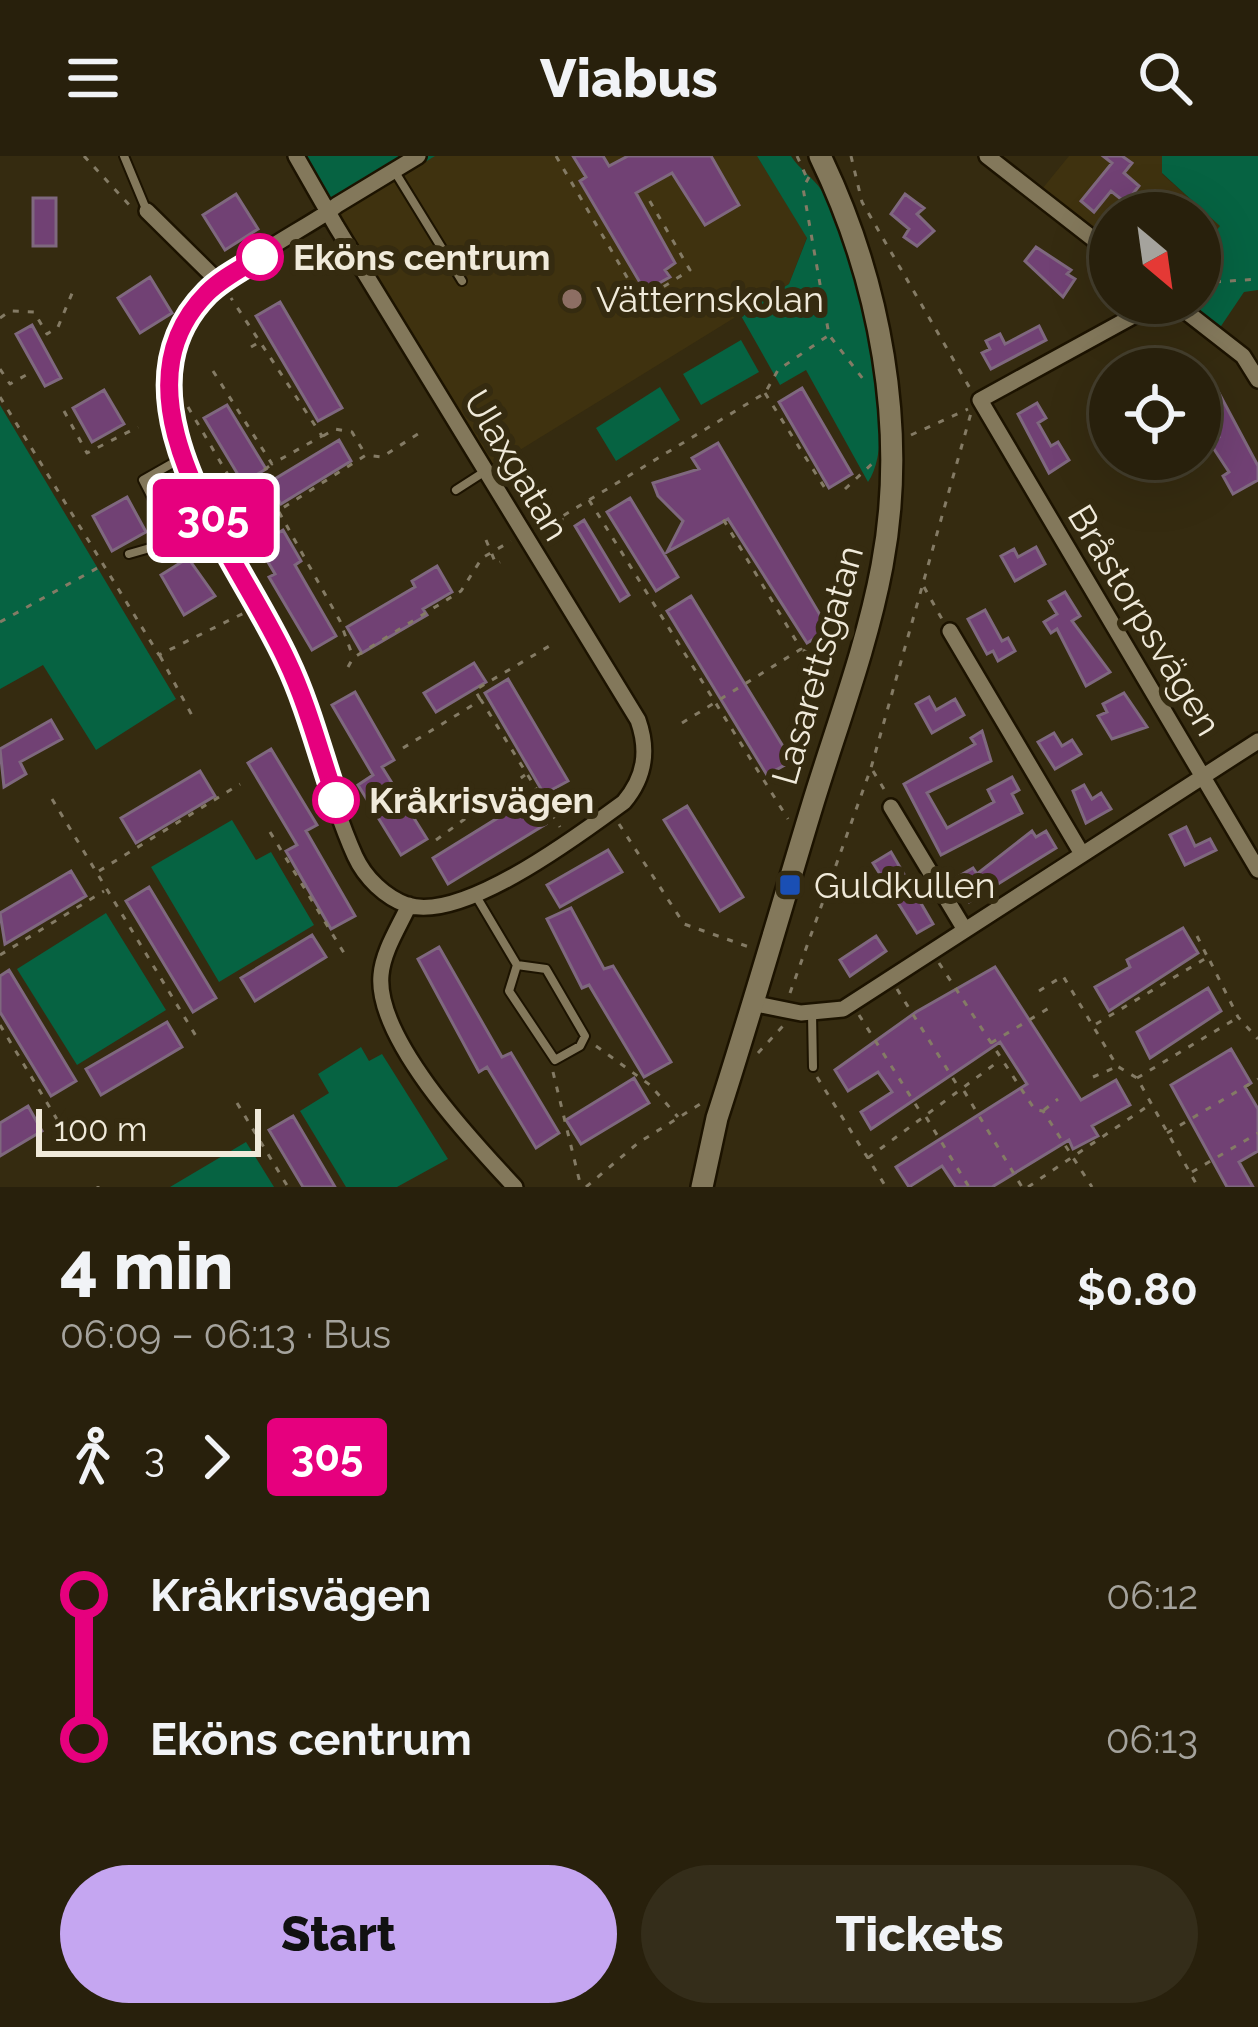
<!DOCTYPE html>
<html lang="en">
<head>
<meta charset="utf-8">
<style>
	body { margin:0; font-family:Raleway,sans-serif; background:#342d1a; color:#f1f3f6; height:100vh; display:flex; flex-direction:column; font-size:45px; white-space:nowrap }
	* { box-sizing:border-box; margin:0 }
	p { font-size:39px; color:#a5a39d }
	.icon { flex:none; width:66px; height:66px; fill:none; stroke:currentColor; stroke-width:2; stroke-linecap:round; stroke-linejoin:round }
	.map { position:relative; height:1031px; overflow:hidden }
	.side { display:flex; flex-direction:column; background:#28200c; flex:1 }
	.side>* { flex:none }
	.badge { padding:0 24px; border-radius:9px; font-size:42px; line-height:78px }
	.needle { width:78px; rotate:151deg }
	.buttons { position:absolute; left:1089px; top:36px; display:grid; gap:24px }
	.buttons a { display:grid; place-items:center; width:132px; height:132px; border-radius:50%; background:#28200c; box-shadow:0 12px 48px #0002,0 0 0 3px #443e2d; font-size:60px }
	.scale { position:absolute; left:36px; bottom:30px; width:225px; box-sizing:border-box; padding-left:12px; border:6px solid #f0eada; border-top:0; font-size:33px; line-height:42px; white-space:nowrap; color:#f0eada; -webkit-text-stroke:9px #352b10; paint-order:stroke }
	.map>.badge { position:absolute; translate:-50% -50%; box-shadow:0 0 0 6px #fff }
	.legs { display:flex; align-items:center; gap:18px; height:132px; padding:0 60px; font-size:39px }
	.legs p { margin-inline-start:auto }
	.overview { display:flex; align-items:center; justify-content:space-between; height:204px; padding:0 60px }
	h1 { font-size:66px; font-weight:800; line-height:90px }
	.cta { display:flex; gap:24px; margin-top:auto; padding:24px 60px }
	.cta a { flex:1; height:138px; border-radius:72px; background:#c5a6f1; color:#111; font-size:48px; font-weight:800; line-height:138px; text-align:center }
	.cta a+a { background:#342d1a; color:#f1f3f6 }
	ul { padding:0 60px; list-style:none }
	li { display:flex; align-items:center; gap:42px; height:144px; font-size:45px }
	li i { display:grid; place-items:center; width:18px; height:100%; margin:0 15px; background:currentColor }
	li i::after { content:''; width:30px; height:30px; margin:-15px; border:9px solid; border-radius:50%; background:#28200c }
	li p { margin-inline-start:auto }
	li:first-child i { background:linear-gradient(#0000 50%,currentColor 0) }
	li:last-child i { background:linear-gradient(currentColor 50%,#0000 0) }
	header { display:flex; justify-content:space-between; align-items:center; height:156px; padding:0 60px; background:#28200c; font-size:54px; font-weight:800 }
	.map>svg:first-child { display:block }
	.built { fill:#3f320f }
	.green { fill:#066342 }
	.building { fill:#714174; stroke:#7f687f; stroke-width:3 }
	.lines { fill:none; stroke-linecap:round; stroke-linejoin:round }
	.service-casing { stroke:#1c1300; stroke-width:12 }
	.minor-casing { stroke:#1c1300; stroke-width:20 }
	.tertiary-casing { stroke:#1c1300; stroke-width:26 }
	.path { stroke:#847b65; stroke-width:3; stroke-dasharray:6 9; stroke-linecap:butt }
	.service { stroke:#83785b; stroke-width:8 }
	.minor { stroke:#83785b; stroke-width:15 }
	.tertiary { stroke:#83785b; stroke-width:21 }
	.line-1-casing { stroke:#fff; stroke-width:27 }
	.line-1 { stroke:#e6007e; stroke-width:18 }
	.stop-1-dot { fill:#fff; stroke:#e6007e; stroke-width:6 }
	.education-dot { fill:#8d6e63; stroke:#352b10; stroke-width:4.5 }
	.transit-dot { fill:#1a4fb4; stroke:#352b10; stroke-width:4.5 }
	.labels { text-anchor:middle; dominant-baseline:central; stroke-width:12; stroke-linejoin:round; paint-order:stroke }
	.stop-label { font-size:36px; font-weight:bold; fill:#f0eada; stroke:#352b10; text-anchor:start }
	.poi-label { font-size:36px; fill:#f0eada; stroke:#352b10; text-anchor:start }
	.street-label { font-size:36px; fill:#f0eada; stroke:#352b10 }
</style>
</head>
<body>
<header><svg class="icon" aria-label="menu" viewBox="0 0 24 24"><path d="M4 6h16M4 12h16M4 18h16"/></svg>Viabus<svg class="icon" aria-label="search" viewBox="0 0 24 24"><circle cx="10" cy="10" r="6"/><path d="M15 15l6 6"/></svg></header>
<div class="map">
<svg width="1258" height="1031" viewBox="0 0 1258 1031">
	<rect width="100%" height="100%" fill="#352b10"/>
	<!-- built -->
	<path class="built" d="M 434,0 L 757,0 L 807,81 L 789,128 L 484,316 L 330,63 Z
		M 1069,0 L 1162,0 L 1162,18 L 1221,70 L 1200,94 L 1200,57 L 1110,57 L 1110,100 L 1038,38 Z"/>
	<!-- green -->
	<path class="green" d="M 291,0 L 435,0 L 330,63 Z
		M 757,0 L 791,0 C 799,13 814,22 822,35 C 853,89 904,274 868,326 L 806,214 L 780,229 L 740,158 L 789,128 L 807,82 Z
		M 1162,0 L 1258,0 L 1258,134 L 1244,136 L 1213,182 L 1165,147 L 1200,147 L 1200,94 L 1220,70 L 1162,17 Z
		M 741,184 L 759,216 L 701,249 L 683,218 Z
		M 660,231 L 680,264 L 616,305 L 596,272 Z
		M 0,249 L 176,543 L 96,594 L 43,509 L 0,533 Z
		M 232,664 L 256,704 L 271,696 L 314,769 L 219,826 L 151,711 Z
		M 106,757 L 166,854 L 77,909 L 17,813 Z
		M 361,891 L 369,905 L 382,898 L 448,1003 L 397,1031 L 346,1031 L 300,955 L 329,937 L 318,918 Z
		M 246,986 L 274,1031 L 170,1031 Z"/>
	<!-- building -->
	<path class="building" d="M 573,0 L 603,0 L 609,10 L 628,0 L 711,0 L 739,49 L 705,69 L 672,17 L 636,37 L 675,107 L 665,114 L 670,121 L 645,135 L 580,25 L 586,21 Z
		M 1103,0 L 1122,0 L 1132,7 L 1124,17 L 1139,30 L 1126,47 L 1111,35 L 1094,56 L 1081,45 L 1112,7 Z
		M 236,38 L 258,73 L 225,94 L 203,59 Z
		M 905,38 L 924,52 L 917,58 L 934,75 L 917,90 L 904,81 L 909,73 L 891,58 Z
		M 33,42 L 56,42 L 56,90 L 33,90 Z
		M 1036,91 L 1071,114 L 1067,118 L 1075,123 L 1063,141 L 1025,105 Z
		M 150,121 L 172,157 L 140,177 L 118,142 Z
		M 280,146 L 342,252 L 318,265 L 256,160 Z
		M 32,169 L 61,222 L 45,230 L 16,178 Z
		M 1039,170 L 1046,184 L 991,213 L 982,197 L 990,193 L 986,185 L 1000,178 L 1005,188 Z
		M 802,232 L 852,318 L 829,332 L 779,246 Z
		M 104,234 L 124,268 L 92,286 L 73,252 Z
		M 1219,237 L 1258,310 L 1258,324 L 1233,338 L 1223,320 L 1229,316 L 1210,287 L 1219,281 L 1200,254 Z
		M 1037,247 L 1046,262 L 1038,267 L 1051,290 L 1058,286 L 1069,304 L 1049,317 L 1018,258 Z
		M 227,249 L 266,313 L 243,327 L 204,262 Z
		M 339,284 L 351,305 L 281,348 L 268,327 Z
		M 718,287 L 829,474 L 807,487 L 728,363 L 667,396 L 683,365 L 658,340 L 653,327 L 699,313 L 692,302 Z
		M 127,341 L 146,376 L 112,395 L 93,360 Z
		M 630,342 L 678,421 L 656,435 L 607,356 Z
		M 584,364 L 629,439 L 620,445 L 575,370 Z
		M 283,374 L 301,405 L 295,409 L 336,480 L 312,494 L 269,421 L 275,418 L 258,389 Z
		M 1036,391 L 1045,408 L 1015,425 L 1001,400 L 1014,393 L 1018,401 Z
		M 188,402 L 215,440 L 184,459 L 161,419 Z
		M 437,410 L 452,436 L 423,453 L 427,459 L 362,497 L 347,471 L 415,431 L 412,425 Z
		M 1065,436 L 1080,460 L 1072,465 L 1110,516 L 1086,530 L 1057,473 L 1051,477 L 1044,466 L 1057,458 L 1049,445 Z
		M 691,440 L 792,605 L 767,619 L 667,455 Z
		M 985,454 L 1002,485 L 1008,482 L 1015,495 L 998,505 L 993,495 L 987,498 L 968,463 Z
		M 474,507 L 486,526 L 436,556 L 424,537 Z
		M 508,523 L 568,625 L 544,638 L 485,537 Z
		M 355,536 L 394,604 L 382,611 L 427,683 L 401,699 L 358,629 L 373,619 L 332,549 Z
		M 1124,537 L 1147,571 L 1112,583 L 1098,560 L 1107,556 L 1103,548 Z
		M 929,541 L 936,554 L 955,543 L 964,559 L 932,577 L 916,548 Z
		M 51,564 L 62,583 L 20,606 L 26,618 L 4,631 L 0,593 Z
		M 982,575 L 991,605 L 927,637 L 947,672 L 994,646 L 988,634 L 1012,621 L 1019,634 L 1012,638 L 1022,657 L 941,699 L 904,628 L 975,588 L 971,582 Z
		M 1054,577 L 1062,590 L 1072,584 L 1081,598 L 1055,613 L 1038,586 Z
		M 271,593 L 317,669 L 306,675 L 355,760 L 331,773 L 286,695 L 297,689 L 248,607 Z
		M 200,615 L 215,640 L 136,687 L 121,662 Z
		M 1084,629 L 1092,643 L 1101,637 L 1111,653 L 1086,667 L 1073,635 Z
		M 530,642 L 546,668 L 448,728 L 433,702 Z
		M 687,650 L 743,741 L 720,755 L 664,664 Z
		M 1186,671 L 1195,690 L 1210,683 L 1216,694 L 1185,709 L 1170,679 Z
		M 1032,675 L 1036,681 L 1046,675 L 1056,692 L 969,746 L 954,723 L 973,712 L 977,718 Z
		M 608,694 L 622,716 L 560,751 L 547,729 Z
		M 891,696 L 933,768 L 917,777 L 873,707 Z
		M 71,715 L 86,740 L 5,788 L 0,757 Z
		M 149,731 L 216,842 L 193,856 L 126,745 Z
		M 571,752 L 604,813 L 613,810 L 671,906 L 644,921 L 589,829 L 582,832 L 547,763 Z
		M 1183,772 L 1198,797 L 1109,855 L 1095,831 L 1130,811 L 1127,804 Z
		M 312,779 L 326,801 L 255,845 L 241,822 Z
		M 876,780 L 886,795 L 850,820 L 840,804 Z
		M 439,791 L 502,901 L 511,897 L 559,977 L 536,992 L 487,911 L 479,916 L 418,803 Z
		M 995,811 L 1081,944 L 1116,924 L 1130,949 L 1092,970 L 1098,980 L 1073,993 L 1069,984 L 992,1031 L 956,1031 L 942,1010 L 909,1031 L 896,1011 L 1027,928 L 1000,886 L 871,973 L 861,956 L 892,936 L 878,916 L 848,935 L 835,914 L 916,856 Z
		M 9,814 L 76,925 L 51,940 L 0,856 L 0,820 Z
		M 1208,832 L 1221,855 L 1150,902 L 1137,876 Z
		M 167,866 L 182,891 L 101,939 L 86,913 Z
		M 1231,893 L 1251,927 L 1245,931 L 1258,953 L 1258,995 L 1239,1006 L 1253,1031 L 1227,1031 L 1171,929 Z
		M 634,922 L 649,947 L 581,988 L 566,964 Z
		M 28,950 L 42,975 L 0,1000 L 0,967 Z
		M 293,960 L 335,1031 L 303,1031 L 269,974 Z"/>
	<g class="lines">
		<!-- service casing -->
		<g class="service-casing">
			<path id="service" d="M 124,0 L 146,53
				M 395,16 L 462,125
				M 180,303 L 143,324 L 180,396
				M 456,334 L 484,316
				M 215,367 L 246,351
				M 129,398 L 150,392 L 180,396 L 218,376
				M 476,740 L 517,809 L 509,835 L 555,904 L 580,890 L 585,880 L 546,813 L 517,809
				M 812,858 L 813,911"/>
		</g>
		<!-- minor casing -->
		<g class="minor-casing">
			<path id="minor" d="M 296,0 C 309,23 323,47 336,70 L 638,564 C 649,595 645,621 624,646 C 579,679 462,767 407,749 C 385,741 365,722 355,700 C 328,640 315,572 290,510 C 253,420 153,311 171,210 C 186,130 266,96 328,56 L 337,49 L 418,0
				M 987,0 L 1110,96
				M 147,55 L 219,126
				M 1157,147 L 980,244 L 1258,714
				M 1175,147 L 1243,200 L 1258,224
				M 950,475 L 1082,698
				M 891,651 L 965,774
				M 409,749 C 399,771 383,795 381,819 C 375,883 474,987 515,1031
				M 756,848 L 801,857 L 843,853 L 1258,585"/>
		</g>
		<!-- tertiary casing -->
		<g class="tertiary-casing">
			<path id="tertiary" d="M 702,1031 L 717,962 C 751,857 781,752 813,647 C 837,569 867,490 882,410 C 908,273 880,124 820,0"/>
		</g>
		<!-- path -->
		<path class="path" d="M 84,0 L 133,53
			M 556,0 L 641,145 L 690,114 L 648,42
			M 797,0 L 806,20
			M 851,0 L 862,46 L 971,234
			M 809,21 L 803,32 L 829,179 L 867,228
			M 1200,127 L 1258,123
			M 0,162 L 10,155 L 34,156 L 47,178 L 58,171 L 73,135
			M 251,191 L 261,185
			M 0,213 L 10,228 L 28,218
			M 213,215 L 272,308 L 322,280 L 231,142
			M 765,237 L 828,337
			M 0,241 L 159,499 L 246,456
			M 188,251 L 241,341
			M 64,255 L 87,297 L 138,271
			M 911,279 L 968,253
			M 323,280 L 335,273 L 352,276 L 365,298
			M 845,333 L 875,305
			M 249,337 L 252,322 L 271,309
			M 589,344 L 788,663
			M 255,356 L 278,355 L 366,299 L 382,301 L 421,276
			M 279,356 L 340,465 L 353,501
			M 562,362 L 562,374
			M 538,375 L 765,237 L 778,214 L 829,179
			M 486,384 L 496,408 L 500,406
			M 924,431 L 942,463
			M 0,466 L 101,410
			M 803,494 L 836,514
			M 160,500 L 195,565
			M 348,511 L 353,502 L 461,435 L 482,402 L 511,385
			M 480,543 L 475,534 L 551,489
			M 682,567 L 801,493 L 720,358
			M 403,592 L 481,544 L 560,671
			M 873,615 L 887,638
			M 52,643 L 199,885
			M 619,668 L 684,768 L 749,791
			M 270,676 L 344,797
			M 436,684 L 525,619
			M 99,715 L 240,628
			M 812,729 L 830,726
			M 1197,780 L 1207,800
			M 0,799 L 104,735
			M 939,807 L 1035,954 L 1043,955 L 1092,1031
			M 897,833 L 959,932
			M 1039,835 L 1063,820 L 1117,910 L 1137,922 L 1198,1031
			M 790,837 L 871,612 L 971,257
			M 859,859 L 921,957
			M 1096,868 L 1208,801 L 1238,861 L 1258,883
			M 0,869 L 61,970
			M 991,887 L 1049,852
			M 596,890 L 650,929 L 678,961
			M 758,897 L 783,870
			M 553,916 L 581,1031
			M 817,921 L 886,1031
			M 1093,921 L 1116,911
			M 1137,922 L 1237,862
			M 964,935 L 1022,1031
			M 237,947 L 288,1031
			M 1044,954 L 1058,943
			M 926,961 L 969,1031
			M 1167,977 L 1258,923
			M 868,1002 L 999,905
			M 1192,1016 L 1258,977
			M 98,1030 L 98,1031
			M 586,1031 L 638,987 L 705,945
			M 1028,1031 L 1148,950"/>
		<!-- service -->
		<use href="#service" class="service"/>
		<!-- minor -->
		<use href="#minor" class="minor"/>
		<!-- tertiary -->
		<use href="#tertiary" class="tertiary"/>
	</g>
	<g class="lines">
		<!-- line-1 casing -->
		<g class="line-1-casing">
			<path id="line-1" d="M 260,101 C 242,112 222,122 207,137 C 103,242 241,403 287,505 C 308,549 320,598 336,644"/>
		</g>
		<!-- line-1 -->
		<use href="#line-1" class="line-1"/>
	</g>
	<!-- markers -->
	<g class="stop-1-dot">
		<circle cx="260" cy="101" r="21"/>
		<circle cx="336" cy="644" r="21"/>
	</g>
	<circle class="education-dot" cx="572" cy="143" r="12"/>
	<rect class="transit-dot" x="778" y="717" width="24" height="24" rx="6"/>
	<g class="labels">
		<!-- stop labels -->
		<g class="stop-label">
			<text x="293" y="101">Eköns centrum</text>
			<text x="369" y="644">Kråkrisvägen</text>
		</g>
		<!-- poi labels -->
		<g class="poi-label">
			<text x="596" y="143">Vätternskolan</text>
			<text x="814" y="729">Guldkullen</text>
		</g>
		<!-- street labels -->
		<g class="street-label">
			<text transform="translate(517 309) rotate(59)">Ulaxgatan</text>
			<text transform="translate(1145 464) rotate(59)">Bråstorpsvägen</text>
			<text transform="translate(817 509) rotate(-74)">Lasarettsgatan</text>
		</g>
	</g>
</svg>
<div class="buttons">
<a><svg class="needle" viewBox="-14 -14 28 28"><path d="M0-13l5 13h-10z" fill="#e53935"/><path d="M0 13l5-13h-10z" fill="#a5a39d"/></svg></a>
<a><svg class="icon" aria-label="locate" viewBox="0 0 24 24"><circle cx="12" cy="12" r="6"/><path d="M12 2v4M12 18v4M2 12h4M18 12h4"/></svg></a>
</div>
<div class="scale">100 m</div>
<b class="badge" style="left:213px;top:362px;background:#e6007e;color:#fff">305</b>
</div>
<section class="side">
<div class="overview"><div><h1>4 min</h1><p>06:09 – 06:13 · Bus</p></div><b>$0.80</b></div>
<div class="legs"><svg class="icon" aria-label="walk" viewBox="0 0 24 24"><circle cx="13" cy="4" r="2"/><path d="M13 8l-2 6 4 7M11 14l-3 7M7 12l3-4h3l4 4"/></svg>3<svg class="icon" aria-label="forward" viewBox="0 0 24 24"><path d="M9 5l7 7-7 7"/></svg><b class="badge" style="background:#e6007e;color:#fff">305</b></div>
<ul>
<li><i style="color:#e6007e"></i><b>Kråkrisvägen</b><p>06:12</p></li>
<li><i style="color:#e6007e"></i><b>Eköns centrum</b><p>06:13</p></li>
</ul>
<div class="cta"><a>Start</a><a>Tickets</a></div>
</section>
</body>
</html>
